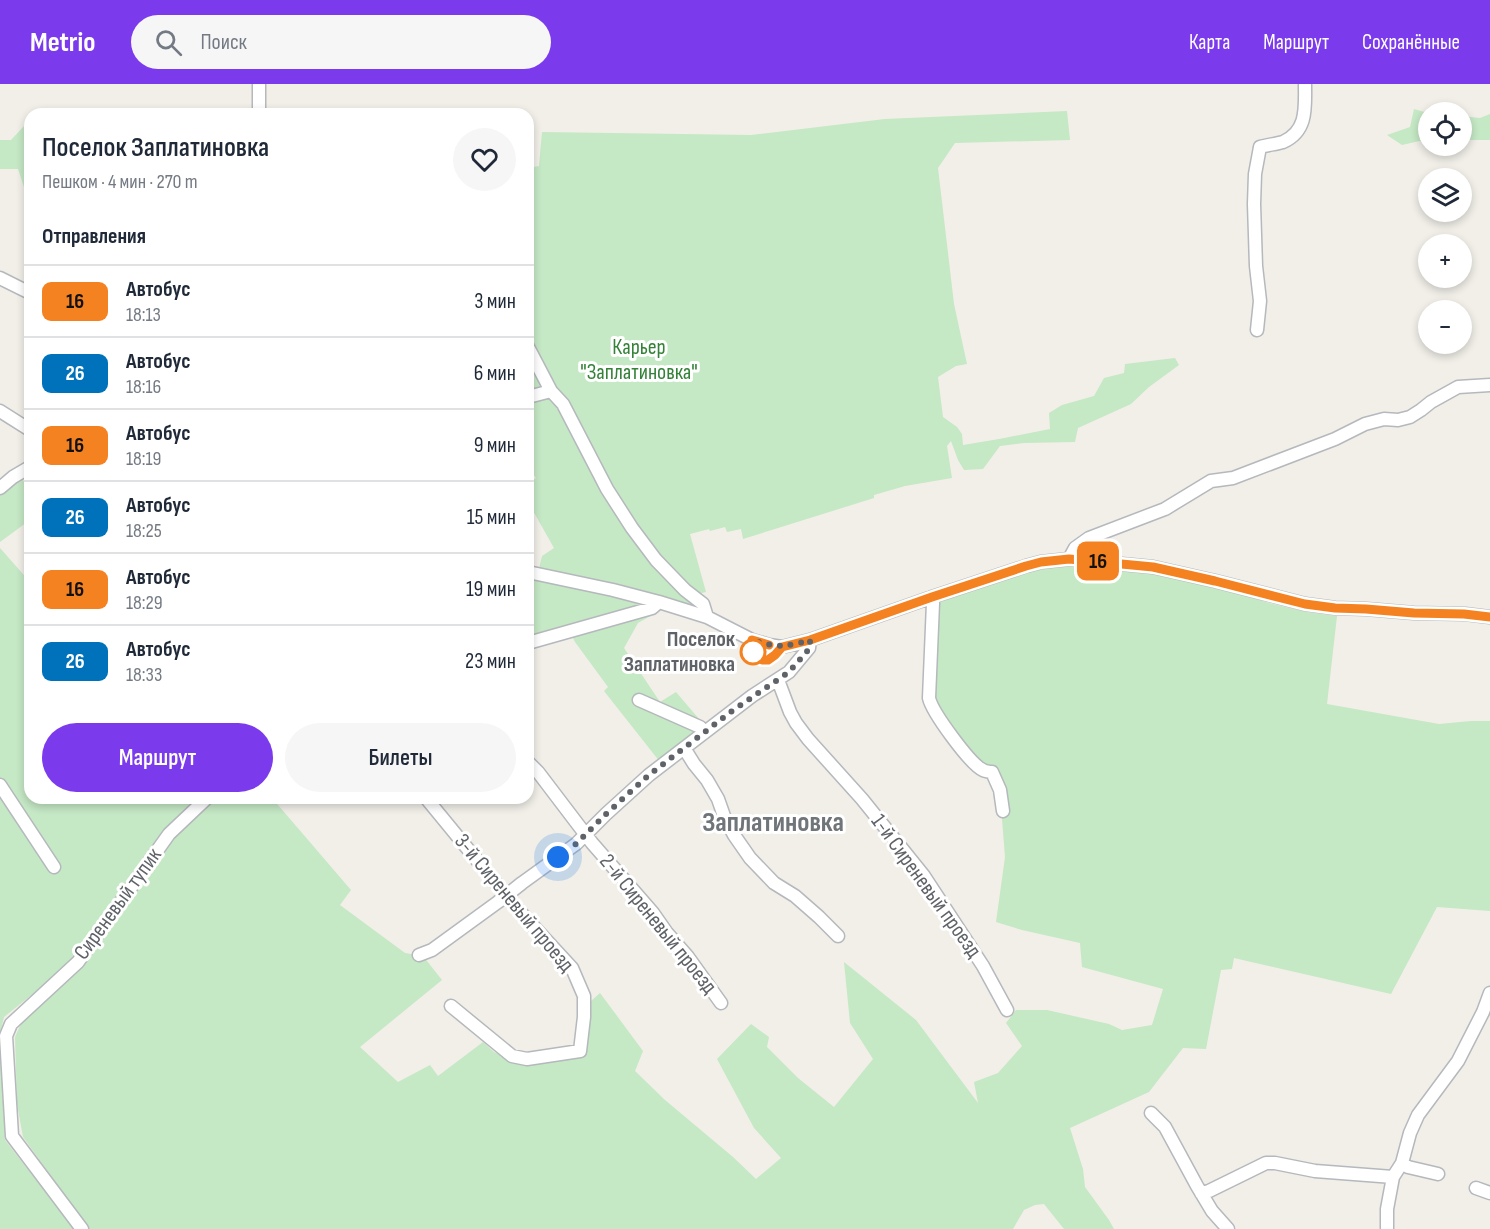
<!DOCTYPE html>
<html lang="ru">
<head>
<meta charset="utf-8">
<style>
	body { margin:0; font-family:"Sofia Sans Condensed",sans-serif; background:#f6f6f7; color:#1f2937; height:100vh; display:flex; flex-direction:column; font-size:22px; white-space:nowrap }
	* { box-sizing:border-box; margin:0 }
	p { font-size:20px; color:#747a83 }
	.icon { flex:none; width:33px; height:33px; fill:none; stroke:currentColor; stroke-width:2; stroke-linecap:round; stroke-linejoin:round }
	.map { position:relative; flex:1; overflow:hidden }
	.drawer { position:absolute; left:24px; top:24px; width:510px; height:696px; display:flex; flex-direction:column; background:#fff; border-radius:18px; box-shadow:0 3px 9px #0003 }
	.drawer>* { flex:none }
	.badge { padding:0 12px; border-radius:9px; font-size:21px; line-height:39px }
	.tools { position:absolute; left:1418px; top:18px; display:grid; gap:12px }
	.tools a { display:grid; place-items:center; width:54px; height:54px; border-radius:50%; background:#fff; box-shadow:0 3px 9px #0003; font-size:30px }
	.you { position:absolute; width:30px; height:30px; margin:-15px; border:4px solid #fff; border-radius:50%; background:#1a73e8; box-shadow:0 0 0 9px #1a73e833 }
	.map>.badge { position:absolute; translate:-50% -50%; box-shadow:0 0 0 3px #fff }
	h2 { padding:0 18px; font-size:22px; line-height:54px }
	.round { display:grid; place-items:center; flex:none; width:63px; height:63px; border-radius:32px; background:#f6f6f7 }
	.headline { display:flex; align-items:center; justify-content:space-between; height:102px; padding:0 18px }
	h1 { font-size:28px; font-weight:600; line-height:45px }
	.action { display:flex; gap:12px; margin-top:auto; padding:12px 18px }
	.action a { flex:1; height:69px; border-radius:36px; background:#7c3aed; color:#fff; font-size:24px; font-weight:600; line-height:69px; text-align:center }
	.action a+a { background:#f6f6f7; color:#1f2937 }
	ul { padding:0; list-style:none }
	li { display:flex; align-items:center; gap:18px; height:72px; padding:0 18px; border-top:2px solid #e0e1e3 }
	li div { flex:1 }
	li b { display:block; font-size:22px }
	li em { font-style:normal }
	li .badge { min-width:66px; font-weight:700; text-align:center }
	header { display:flex; align-items:center; gap:36px; box-sizing:border-box; height:84px; padding:0 30px; background:#7c3aed; color:#fff }
	header strong { font-size:28px }
	nav { display:flex; gap:33px; margin-inline-start:auto; font-size:21px }
	.search { width:420px; height:54px; background:#f6f6f7; display:flex; align-items:center; gap:15px; box-sizing:border-box; padding:0 21px; border-radius:33px; color:#747a83; font-size:22px }
	.map>svg:first-child { display:block }
	.green { fill:#c5e8c5 }
	.lines { fill:none; stroke-linecap:round; stroke-linejoin:round }
	.minor-casing { stroke:#b5b8bc; stroke-width:15 }
	.minor { stroke:#fff; stroke-width:12 }
	.line-casing { stroke:#fff; stroke-width:14 }
	.line { stroke:#f58220; stroke-width:9 }
	.walk { stroke:#5f6368; stroke-width:6; stroke-dasharray:0 10.8 }
	.stop-dot { fill:#fff; stroke:#f58220; stroke-width:3 }
	.labels { text-anchor:middle; dominant-baseline:central; stroke-width:6; stroke-linejoin:round; paint-order:stroke }
	.park-label { font-size:22px; fill:#348238; stroke:#fff }
	.stop-label { font-size:22px; font-weight:bold; fill:#5f6368; stroke:#fff; text-anchor:end }
	.street-label { font-size:22px; fill:#5f6368; stroke:#fff }
	.district-label { font-size:28px; font-weight:bold; fill:#70757a; stroke:#fff }
</style>
</head>
<body>
<header>
<strong>Metrio</strong>
<div class="search"><svg class="icon" aria-label="search" viewBox="0 0 24 24"><circle cx="10" cy="10" r="6"/><path d="M15 15l6 6"/></svg>Поиск</div>
<nav><a>Карта</a><a>Маршрут</a><a>Сохранённые</a></nav>
</header>
<div class="map">
<svg width="1490" height="1145" viewBox="0 0 1490 1145">
	<rect width="100%" height="100%" fill="#f1efe8"/>
	<!-- green -->
	<path class="green" d="M 1414,25 L 1428,29 L 1428,55 L 1402,61 L 1387,51 L 1410,43 Z
		M 1067,27 L 1070,56 L 955,59 L 938,84 L 954,220 L 967,280 L 956,282 L 938,293 L 943,333 L 957,343 L 962,350 L 963,361 L 999,355 L 1050,345 L 1049,329 L 1062,321 L 1094,312 L 1104,294 L 1124,289 L 1125,280 L 1175,274 L 1179,281 L 1149,303 L 1131,320 L 1078,344 L 1075,358 L 1024,359 L 1000,362 L 983,385 L 964,386 L 958,376 L 951,357 L 947,362 L 952,394 L 905,402 L 874,411 L 874,414 L 743,455 L 741,445 L 727,448 L 725,443 L 710,447 L 709,445 L 690,450 L 706,508 L 698,510 L 699,524 L 539,485 L 542,472 L 554,464 L 528,418 L 528,400 L 536,394 L 528,383 L 528,84 L 539,82 L 542,48 L 751,51 L 885,35 Z
		M 1490,30 L 1490,56 L 1461,56 L 1461,32 L 1480,34 Z
		M 24,42 L 30,43 L 30,121 L 18,85 L 0,85 L 0,56 L 11,56 Z
		M 21,393 L 30,408 L 30,436 L 0,458 L 0,409 Z
		M 0,464 L 30,498 L 30,714 L 201,714 L 75,876 L 4,933 L 0,950 Z
		M 1094,481 L 1154,487 L 1217,502 L 1269,519 L 1307,528 L 1337,532 L 1327,620 L 1439,640 L 1471,637 L 1490,637 L 1490,827 L 1437,823 L 1391,910 L 1234,874 L 1232,885 L 1221,886 L 1206,965 L 1183,964 L 1149,1008 L 1070,1044 L 1083,1085 L 1085,1103 L 1109,1136 L 1114,1145 L 1064,1145 L 1044,1120 L 1035,1121 L 1024,1126 L 1013,1145 L 89,1145 L 23,1053 L 17,1020 L 15,953 L 23,935 L 82,881 L 120,832 L 174,753 L 213,714 L 272,714 L 351,806 L 340,821 L 405,869 L 423,872 L 442,896 L 360,963 L 398,998 L 430,981 L 438,992 L 483,958 L 494,968 L 519,980 L 571,973 L 577,961 L 582,925 L 600,909 L 643,967 L 635,987 L 665,1016 L 733,1073 L 756,1095 L 781,1074 L 754,1044 L 717,975 L 751,940 L 769,953 L 767,963 L 798,994 L 834,1023 L 873,975 L 850,939 L 844,878 L 916,936 L 978,1019 L 974,998 L 998,989 L 1022,962 L 1006,939 L 1016,926 L 1047,926 L 1109,940 L 1122,946 L 1152,941 L 1163,905 L 1082,883 L 1080,859 L 1022,846 L 996,838 L 1005,773 L 1000,710 L 985,683 L 973,672 L 933,618 L 938,519 L 975,503 L 1022,488 L 1065,482 Z
		M 528,494 L 603,509 L 647,521 L 528,554 Z
		M 654,530 L 638,539 L 624,564 L 660,618 L 676,608 L 705,642 L 660,678 L 604,607 L 608,603 L 575,558 L 571,550 Z
		M 0,957 L 5,1056 L 74,1145 L 0,1145 Z"/>
	<g class="lines">
		<!-- minor casing -->
		<g class="minor-casing">
			<path id="minor" d="M 259,0 L 259,30
				M 0,194 L 30,209
				M 1257,246 L 1260,217 L 1256,182 L 1254,120 L 1255,90 L 1260,63 C 1267,61 1276,60 1283,58 C 1308,47 1305,23 1305,0
				M 528,263 L 551,307 L 563,320 L 607,405 L 632,444 L 656,476 L 685,506 L 703,520 L 707,533
				M 528,313 L 551,307
				M 0,327 L 30,346
				M 0,404 L 13,393 L 30,383
				M 1069,475 L 1075,464 L 1089,454 L 1165,425 L 1211,397 L 1233,394 L 1335,355 L 1365,340 L 1384,335 L 1398,336 L 1410,333 L 1421,326 L 1431,318 L 1458,303 L 1490,301
				M 528,488 L 613,506 L 659,518
				M 932,513 L 933,519 L 929,614 C 932,628 970,680 983,686 C 983,687 991,688 992,688 L 1000,706 L 1003,727
				M 528,559 L 652,524 L 659,518 L 707,533 L 752,556 L 769,561 L 782,563 L 810,556 L 932,513 L 1026,482 L 1041,478 L 1069,475 L 1153,483 L 1215,497 L 1305,520 L 1335,524 L 1366,525 L 1414,529 L 1465,530 L 1490,533
				M 778,596 L 790,628 L 796,639 L 808,655 L 862,715 L 924,792 L 983,882 L 1007,926
				M 639,616 L 700,643 L 705,648
				M 684,664 L 694,680 L 707,696 L 718,715 L 724,732 L 734,751 L 750,774 L 774,799 L 795,812 L 819,833 L 838,852
				M 528,678 L 538,688 L 592,759 L 653,829 L 667,849 L 688,873 L 721,919
				M 0,701 L 54,783
				M 426,714 L 513,820 L 572,884 L 584,912 L 584,933 L 580,967 L 527,975 L 512,972 L 451,922
				M 419,871 L 432,866 L 498,818 L 522,799 L 576,760 L 606,730 L 649,691 L 752,612 L 789,588 L 809,564 L 810,556
				M 1151,1029 L 1165,1043 L 1197,1102 L 1212,1127 L 1228,1145
				M 1402,1079 L 1408,1083 L 1438,1090
				M 1476,1104 L 1490,1109
				M 1201,1109 L 1209,1107 L 1266,1079 L 1275,1079 L 1315,1087 L 1393,1093
				M 82,1145 L 12,1052 L 6,952 L 11,940 L 78,878 L 169,750 L 207,714
				M 1387,1145 L 1387,1125 L 1393,1093 L 1402,1079 L 1410,1049 L 1418,1031 L 1458,977 L 1483,928 L 1490,909"/>
		</g>
		<!-- minor -->
		<use href="#minor" class="minor"/>
	</g>
	<g class="lines">
		<!-- line casing -->
		<g class="line-casing">
			<path id="line" d="M 769,561 L 752,556 L 751,563 L 753,568 L 762,576 L 768,576 L 775,571 L 782,563 L 810,556 L 932,513 L 1026,482 L 1041,478 L 1069,475 L 1153,483 L 1215,497 L 1305,520 L 1335,524 L 1366,525 L 1414,529 L 1464,530 L 1490,533"/>
		</g>
		<!-- line -->
		<use href="#line" class="line"/>
		<!-- walk -->
		<path class="walk" d="M 558,773 L 576,760 L 606,730 L 649,691 L 732,627 L 789,588 L 810,564 L 810,556 C 785,563 777,564 752,556 L 753,568"/>
	</g>
	<!-- markers -->
	<circle class="stop-dot" cx="753" cy="568" r="12"/>
	<g class="labels">
		<!-- park labels -->
		<g class="park-label">
			<text x="639" y="263">Карьер<tspan x="639" dy="25">"Заплатиновка"</tspan></text>
		</g>
		<!-- stop labels -->
		<g class="stop-label">
			<text x="735" y="555">Поселок<tspan x="735" dy="25">Заплатиновка</tspan></text>
		</g>
		<!-- street labels -->
		<g class="street-label">
			<text transform="translate(926 802) rotate(54)">1-й Сиреневый проезд</text>
			<text transform="translate(514 819) rotate(50)">3-й Сиреневый проезд</text>
			<text transform="translate(118 820) rotate(-54)">Сиреневый тупик</text>
			<text transform="translate(658 840) rotate(51)">2-й Сиреневый проезд</text>
		</g>
		<!-- district labels -->
		<g class="district-label">
			<text x="773" y="738">Заплатиновка</text>
		</g>
	</g>
</svg>
<div class="tools">
<a><svg class="icon" aria-label="locate" viewBox="0 0 24 24"><circle cx="12" cy="12" r="6"/><path d="M12 2v4M12 18v4M2 12h4M18 12h4"/></svg></a>
<a><svg class="icon" aria-label="layers" viewBox="0 0 24 24"><path d="M12 4l9 5-9 5-9-5zM3 14l9 5 9-5"/></svg></a>
<a>+</a>
<a>−</a>
</div>
<div class="you" style="left:558px;top:773px"></div>
<b class="badge" style="left:1098px;top:477px;background:#f58220;color:#111">16</b>
<section class="drawer">
<div class="headline"><div><h1>Поселок Заплатиновка</h1><p>Пешком · 4 мин · 270 m</p></div><a class="round"><svg class="icon" aria-label="heart" viewBox="0 0 24 24"><path d="M12 20l-8-8c-3-5 5-10 8-4 3-6 11-1 8 4z"/></svg></a></div>
<h2>Отправления</h2>
<ul>
<li><span class="badge" style="background:#f58220;color:#111">16</span><div><b>Автобус</b><p>18:13</p></div><em>3 мин</em></li>
<li><span class="badge" style="background:#0072bc;color:#fff">26</span><div><b>Автобус</b><p>18:16</p></div><em>6 мин</em></li>
<li><span class="badge" style="background:#f58220;color:#111">16</span><div><b>Автобус</b><p>18:19</p></div><em>9 мин</em></li>
<li><span class="badge" style="background:#0072bc;color:#fff">26</span><div><b>Автобус</b><p>18:25</p></div><em>15 мин</em></li>
<li><span class="badge" style="background:#f58220;color:#111">16</span><div><b>Автобус</b><p>18:29</p></div><em>19 мин</em></li>
<li><span class="badge" style="background:#0072bc;color:#fff">26</span><div><b>Автобус</b><p>18:33</p></div><em>23 мин</em></li>
</ul>
<div class="action"><a>Маршрут</a><a>Билеты</a></div>
</section>
</div>
</body>
</html>
